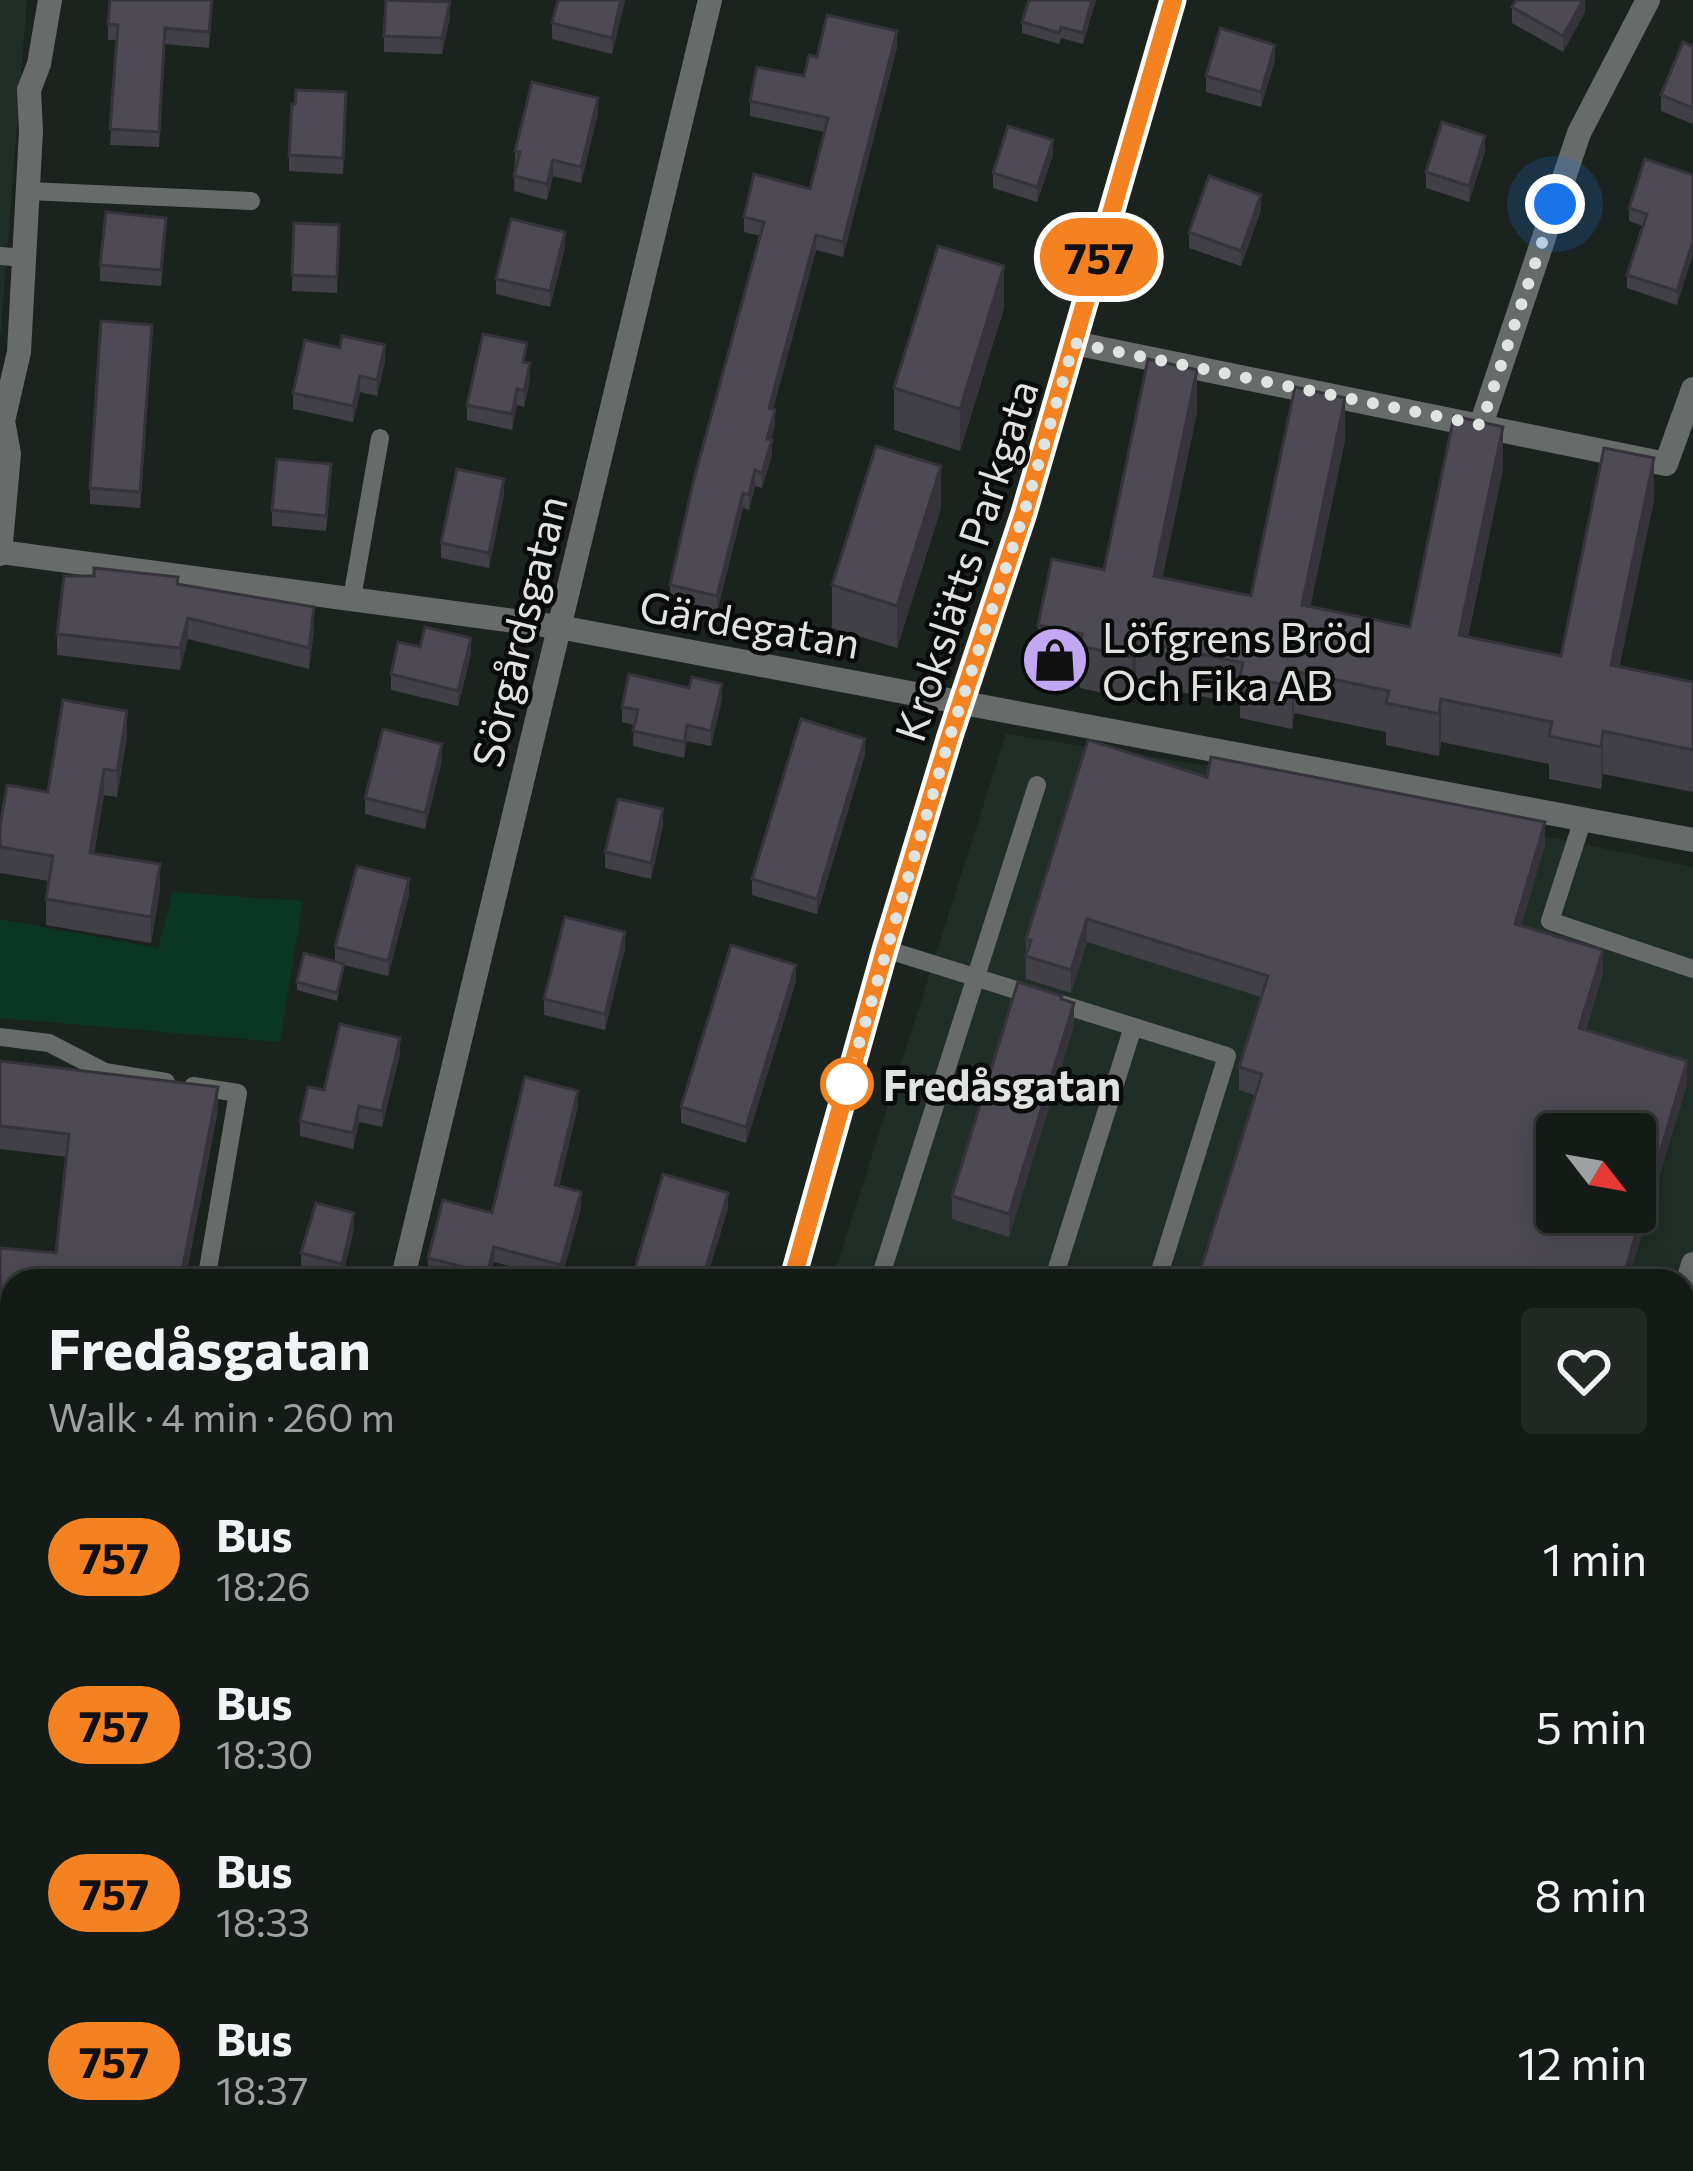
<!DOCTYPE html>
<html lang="en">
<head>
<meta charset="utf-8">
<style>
	body { margin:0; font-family:Commissioner,sans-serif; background:#212723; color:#f1f3f6; height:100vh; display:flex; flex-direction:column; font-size:45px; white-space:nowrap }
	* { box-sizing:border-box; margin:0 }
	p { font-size:39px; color:#9da1a1 }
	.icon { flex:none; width:66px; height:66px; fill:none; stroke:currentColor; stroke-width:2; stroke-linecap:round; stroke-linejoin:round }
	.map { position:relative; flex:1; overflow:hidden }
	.side { position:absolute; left:0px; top:1269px; width:1695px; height:903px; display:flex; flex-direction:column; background:#141a16; border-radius:36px 36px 0 0; box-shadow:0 6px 30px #0003,0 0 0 3px #333835 }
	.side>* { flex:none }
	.badge { padding:0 24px; border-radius:39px; font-size:42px; line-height:78px }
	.needle { width:78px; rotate:121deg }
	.fabs { position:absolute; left:1536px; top:1113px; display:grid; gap:24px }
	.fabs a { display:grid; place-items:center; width:120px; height:120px; border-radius:12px; background:#141a16; box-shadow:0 6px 30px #0003,0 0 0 3px #333835; font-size:60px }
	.you { position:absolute; width:60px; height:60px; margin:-30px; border:9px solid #fff; border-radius:50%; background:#1a73e8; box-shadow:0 0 0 18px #1a73e833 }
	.map>.badge { position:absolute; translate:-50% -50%; box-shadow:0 0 0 6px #fff }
	.round { display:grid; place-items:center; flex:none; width:126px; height:126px; border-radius:12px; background:#212723 }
	.summary { display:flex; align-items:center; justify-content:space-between; height:204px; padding:0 48px }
	h1 { font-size:57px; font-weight:700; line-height:90px }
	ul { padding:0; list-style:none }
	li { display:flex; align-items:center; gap:36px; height:168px; padding:0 48px }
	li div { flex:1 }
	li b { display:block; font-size:45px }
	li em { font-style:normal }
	li .badge { min-width:132px; font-weight:700; text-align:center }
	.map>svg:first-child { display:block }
	.built { fill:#202e27; fill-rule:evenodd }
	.green { fill:#0a3623 }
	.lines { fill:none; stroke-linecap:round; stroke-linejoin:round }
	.service { stroke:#676b69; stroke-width:18 }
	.minor { stroke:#676b69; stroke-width:24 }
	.tertiary { stroke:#676b69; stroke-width:24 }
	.secondary { stroke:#8f9692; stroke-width:24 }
	.tram { stroke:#abb1ad; stroke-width:3 }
	.wall { fill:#424047 }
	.shaded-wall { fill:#36343a }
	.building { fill:#4d4a53; stroke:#36343a; stroke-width:3; fill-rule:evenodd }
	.line-casing { stroke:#fff; stroke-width:27 }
	.line { stroke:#f58220; stroke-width:18 }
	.walk { stroke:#dfe4e1; stroke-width:12; stroke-dasharray:0 21.6 }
	.stop-dot { fill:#fff; stroke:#f58220; stroke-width:6 }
	.labels { text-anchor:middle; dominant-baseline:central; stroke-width:9; stroke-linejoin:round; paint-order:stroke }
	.street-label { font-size:42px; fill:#dfe4e1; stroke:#080b09 }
	.poi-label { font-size:42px; fill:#dfe4e1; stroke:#080b09; text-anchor:start }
	.stop-label { font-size:42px; font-weight:bold; fill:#dfe4e1; stroke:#080b09; text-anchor:start }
</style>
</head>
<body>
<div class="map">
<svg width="1693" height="2171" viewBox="0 0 1693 2171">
	<rect width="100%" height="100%" fill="#1b231e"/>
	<!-- built -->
	<path class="built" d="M 0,0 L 27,0 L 0,342 Z
		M 1006,734 L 1215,767 L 1693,867 L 1693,1425 L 1683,1433 L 1683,1281 L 832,1281 ZM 1557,1134 L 1635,1134 L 1635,1212 L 1557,1212 Z
		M 1683,1868 L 1693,1868 L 1693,2171 L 451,2171 L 449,2160 L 549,2160 L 570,2167 L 604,2168 L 618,2160 L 1683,2160 Z
		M 0,2135 L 12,2135 L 12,2160 L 322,2160 L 366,2171 L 0,2171 Z"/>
	<!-- green -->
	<path class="green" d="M 173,892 L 303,901 L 280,1042 L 0,1018 L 0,919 L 158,948 Z"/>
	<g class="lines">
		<!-- service -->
		<path class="service" d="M 28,191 L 251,201
			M 0,256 L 25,258
			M 352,598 L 380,438
			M 1583,819 L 1550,921 L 1693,969
			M 885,949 L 1227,1056 L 1157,1281
			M 0,1037 L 49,1043 L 105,1072 L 166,1082
			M 193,1086 L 238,1093 L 208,1269
			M 879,1281 L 1037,785
			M 1053,1281 L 1133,1027
			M 1683,1928 L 1693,1930
			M 13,2171 L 225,2171"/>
		<!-- minor -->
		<path class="minor" d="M 1074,343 L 1666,464 L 1693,389
			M 1481,425 L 1579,133 L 1648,0
			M 0,552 L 559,627 L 1693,840
			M 0,554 L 9,454 L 3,421 L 19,352 L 31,131 L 29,90 L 39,64 L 50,0
			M 402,1281 L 710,0
			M 1683,1300 L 1693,1264
			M 0,1364 L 12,1365
			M 0,2079 L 12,2079"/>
		<!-- tertiary -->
		<path class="tertiary" d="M 792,1281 L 885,949 L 949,737 L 1024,513 L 1173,0"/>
		<!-- secondary -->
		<path class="secondary" d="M 1683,1633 L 1693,1632
			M 1683,1727 L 1693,1727
			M 0,1759 L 12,1759
			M 0,1854 L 12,1855"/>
		<!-- tram -->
		<path class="tram" d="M 1683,1451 L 1693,1440
			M 1683,1620 L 1693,1631
			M 1683,1668 L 1693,1668
			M 1683,1691 L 1693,1691
			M 0,1799 L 12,1799
			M 0,1819 L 12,1819"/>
	</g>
	<!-- wall -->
	<path class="wall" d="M 213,0 L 209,48 L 165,44 L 159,147 L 110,145 L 117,40 L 108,40 L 108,24 Z
		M 625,0 L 612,54 L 552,39 L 552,23 Z
		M 1096,0 L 1083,44 L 1061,38 L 1059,44 L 1022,33 L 1022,22 Z
		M 1585,0 L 1585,12 L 1563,52 L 1512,23 L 1512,7 Z
		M 436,1 L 450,17 L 442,54 L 384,52 L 384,36 Z
		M 1693,46 L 1693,124 L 1661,111 L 1661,95 Z
		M 897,47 L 843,257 L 816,250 L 773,409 L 775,425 L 771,440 L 772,455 L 762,488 L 755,486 L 749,510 L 743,508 L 717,612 L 670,600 L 670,585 L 761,236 L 744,232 L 744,217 L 810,189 L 824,132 L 750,116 L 750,101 L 804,76 L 817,57 Z
		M 1275,60 L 1261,107 L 1206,92 L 1206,76 Z
		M 346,107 L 343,174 L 289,171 L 289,155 Z
		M 598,113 L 581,183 L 553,176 L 547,200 L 514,191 L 515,151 Z
		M 1485,151 L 1469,202 L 1426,188 L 1426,172 Z
		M 1053,155 L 1037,202 L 993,188 L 993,173 Z
		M 1693,175 L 1677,305 L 1627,288 L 1627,275 L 1643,226 L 1629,221 L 1629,208 Z
		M 1261,210 L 1241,266 L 1189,248 L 1189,232 Z
		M 294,223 L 339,225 L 337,293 L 292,291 Z
		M 166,233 L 161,286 L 100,281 L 100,265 Z
		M 565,247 L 550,307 L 496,294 L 496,279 Z
		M 1004,308 L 960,451 L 894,430 L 894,388 Z
		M 152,340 L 140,508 L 90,504 L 90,488 Z
		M 385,361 L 377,396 L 360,392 L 353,422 L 293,409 L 293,393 Z
		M 526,363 L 530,379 L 524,407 L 517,405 L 512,430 L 467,420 L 467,405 Z
		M 1197,412 L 1162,578 L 1251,596 L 1345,440 L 1310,607 L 1410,627 L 1503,469 L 1468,637 L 1561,656 L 1654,500 L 1619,667 L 1693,682 L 1693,792 L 1603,774 L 1601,789 L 1549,779 L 1549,764 L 1441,742 L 1439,756 L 1386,745 L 1386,732 L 1294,713 L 1292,729 L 1240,718 L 1240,704 L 1136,683 L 1132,699 L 1080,688 L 1080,676 L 1038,667 L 1038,625 L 1104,570 Z
		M 331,480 L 326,531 L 272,526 L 272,510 Z
		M 504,494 L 489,568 L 441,558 L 441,543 Z
		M 941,508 L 897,648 L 832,628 L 832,585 Z
		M 178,584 L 314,629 L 309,669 L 188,639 L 180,670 L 57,655 L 57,634 Z
		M 420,647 L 471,654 L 458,706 L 391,690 L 391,674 Z
		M 722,699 L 711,746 L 687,741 L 684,758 L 633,746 L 634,725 L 622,722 L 622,707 Z
		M 127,737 L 117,797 L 104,795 L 94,853 L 160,890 L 151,943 L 46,925 L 46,899 L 49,881 L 0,873 L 0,826 Z
		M 865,754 L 817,914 L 752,895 L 752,879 Z
		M 442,760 L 425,829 L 365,814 L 365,798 Z
		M 1207,777 L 1545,845 L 1521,926 L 1603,973 L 1586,1030 L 1687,1084 L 1628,1281 L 1197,1281 L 1255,1095 L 1239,1090 L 1239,1067 L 1261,997 L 1087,942 L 1071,993 L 1026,979 L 1026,939 Z
		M 663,825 L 651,879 L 605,868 L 605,852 Z
		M 409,895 L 388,976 L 344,965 L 337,1001 L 297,990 L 297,982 L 335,961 L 335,947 Z
		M 625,948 L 605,1030 L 544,1015 L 544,999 Z
		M 796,981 L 746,1143 L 681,1123 L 681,1107 Z
		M 1074,1026 L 1009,1237 L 952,1219 L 952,1196 Z
		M 400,1054 L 382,1127 L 359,1122 L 353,1149 L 300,1136 L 300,1121 L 324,1090 Z
		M 0,1061 L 218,1110 L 185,1281 L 12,1281 L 12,1340 L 0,1339 L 0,1248 L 56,1253 L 67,1157 L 0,1149 Z
		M 578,1106 L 559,1186 L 581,1208 L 561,1280 L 494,1262 L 489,1281 L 456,1281 L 428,1274 L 428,1258 L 492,1213 Z
		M 354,1228 L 342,1280 L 301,1268 L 301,1253 Z
		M 12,1372 L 12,1468 L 3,1467 L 3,1437 Z
		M 0,1630 L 12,1631 L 12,1726 L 0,1726 Z"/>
	<!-- shaded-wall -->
	<path class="shaded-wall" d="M 621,0 L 625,0 L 612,54 L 612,38 Z
		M 1092,0 L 1096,0 L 1083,44 L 1083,33 Z
		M 1583,0 L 1585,0 L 1585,12 L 1563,52 L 1563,36 Z
		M 450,2 L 450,17 L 442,54 L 442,38 Z
		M 897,31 L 897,47 L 843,257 L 843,242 Z
		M 1275,45 L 1275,60 L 1261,107 L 1261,92 Z
		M 598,98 L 598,113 L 581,183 L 581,167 Z
		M 1485,136 L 1485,151 L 1469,202 L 1469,186 Z
		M 1053,140 L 1053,155 L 1037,202 L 1037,187 Z
		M 553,160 L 553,176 L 547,200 L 547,184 Z
		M 1261,195 L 1261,210 L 1241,266 L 1241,251 Z
		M 565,232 L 565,247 L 550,307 L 550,291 Z
		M 816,235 L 816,250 L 769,424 L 769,408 Z
		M 1693,241 L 1693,254 L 1677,305 L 1677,291 Z
		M 1004,266 L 1004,308 L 960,451 L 960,409 Z
		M 152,325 L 152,340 L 140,508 L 140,492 Z
		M 385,345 L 385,361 L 377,396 L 377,380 Z
		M 530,363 L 530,379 L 524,407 L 524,391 Z
		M 1197,370 L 1197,412 L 1154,619 L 1154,576 Z
		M 360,376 L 360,392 L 353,422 L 353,406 Z
		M 517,389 L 517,405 L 512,430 L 512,414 Z
		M 1345,398 L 1345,440 L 1302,647 L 1302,605 Z
		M 775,410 L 775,425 L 767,454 L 767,439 Z
		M 1503,427 L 1503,469 L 1459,677 L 1459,635 Z
		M 772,440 L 772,455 L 762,488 L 762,473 Z
		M 1654,458 L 1654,500 L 1611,708 L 1611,665 Z
		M 941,466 L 941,508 L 897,648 L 897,606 Z
		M 755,470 L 755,486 L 749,510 L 749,495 Z
		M 504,479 L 504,494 L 489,568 L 489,553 Z
		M 743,493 L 743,508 L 717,612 L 717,596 Z
		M 314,607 L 314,629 L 309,669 L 309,648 Z
		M 188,618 L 188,639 L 180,670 L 180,648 Z
		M 471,638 L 471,654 L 458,706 L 458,691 Z
		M 1136,640 L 1136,683 L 1132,699 L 1132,657 Z
		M 1294,671 L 1294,713 L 1292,729 L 1292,686 Z
		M 722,684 L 722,699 L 711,746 L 711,731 Z
		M 1441,699 L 1441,742 L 1439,756 L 1439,714 Z
		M 127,711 L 127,737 L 117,797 L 117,771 Z
		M 687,725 L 687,741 L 684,758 L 684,742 Z
		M 1603,731 L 1603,774 L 1601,789 L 1601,747 Z
		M 865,739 L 865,754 L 817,914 L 817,899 Z
		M 442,744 L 442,760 L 425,829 L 425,813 Z
		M 104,769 L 104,795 L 90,879 L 90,853 Z
		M 663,809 L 663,825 L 651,879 L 651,863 Z
		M 1545,822 L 1545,845 L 1515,947 L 1515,924 Z
		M 160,864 L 160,890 L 151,943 L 151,917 Z
		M 409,879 L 409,895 L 388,976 L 388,961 Z
		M 1087,919 L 1087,942 L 1071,993 L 1071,970 Z
		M 625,932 L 625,948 L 605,1030 L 605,1014 Z
		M 1603,950 L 1603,973 L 1579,1051 L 1579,1028 Z
		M 796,965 L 796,981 L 746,1143 L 746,1127 Z
		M 1074,1003 L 1074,1026 L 1009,1237 L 1009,1214 Z
		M 400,1038 L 400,1054 L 382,1127 L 382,1111 Z
		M 1687,1061 L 1687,1084 L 1628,1281 L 1622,1281 Z
		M 218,1087 L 218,1110 L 185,1281 L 180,1281 Z
		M 578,1091 L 578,1106 L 555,1201 L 555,1185 Z
		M 359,1106 L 359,1122 L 353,1149 L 353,1133 Z
		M 581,1192 L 581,1208 L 561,1280 L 561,1265 Z
		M 728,1193 L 728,1209 L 706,1281 L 702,1281 Z
		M 354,1213 L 354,1228 L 342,1280 L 342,1264 Z
		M 494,1247 L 494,1262 L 489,1281 L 487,1281 Z"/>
	<!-- building -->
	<path class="building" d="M 110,0 L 212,0 L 209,32 L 165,28 L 159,132 L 110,129 L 118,25 L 108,24 Z
		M 386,0 L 450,2 L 442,38 L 384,36 Z
		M 558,0 L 621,0 L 612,38 L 552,23 Z
		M 1029,0 L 1092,0 L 1083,33 L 1061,27 L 1059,33 L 1022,22 Z
		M 1516,0 L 1583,0 L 1563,36 L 1512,7 Z
		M 827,15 L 897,31 L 843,242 L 816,235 L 769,408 L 775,410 L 767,439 L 772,440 L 762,473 L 755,470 L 749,495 L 743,493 L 717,596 L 670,585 L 694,479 L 764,222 L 744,217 L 754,174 L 810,189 L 828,118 L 750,101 L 757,67 L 804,76 L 809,55 L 817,57 Z
		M 1220,28 L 1275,45 L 1261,92 L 1206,76 Z
		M 1683,42 L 1693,46 L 1693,108 L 1661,95 Z
		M 532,82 L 598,98 L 581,167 L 553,160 L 547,184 L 514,176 L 520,152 L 515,151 Z
		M 296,90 L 346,92 L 343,158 L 289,155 L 292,104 L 295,104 Z
		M 1442,122 L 1485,136 L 1469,186 L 1426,172 Z
		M 1008,126 L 1053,140 L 1037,187 L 993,173 Z
		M 1645,159 L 1693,175 L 1693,241 L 1677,291 L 1627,275 L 1647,214 L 1629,208 Z
		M 1209,176 L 1261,195 L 1241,251 L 1189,232 Z
		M 106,212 L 166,218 L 161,270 L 100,265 Z
		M 511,219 L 565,232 L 550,291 L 496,279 Z
		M 294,223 L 339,225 L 337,277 L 292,275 Z
		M 938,246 L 1004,266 L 960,409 L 894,388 Z
		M 101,321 L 152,325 L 140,492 L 90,488 Z
		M 483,334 L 527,343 L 523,362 L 530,363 L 524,391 L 517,389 L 512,414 L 467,405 Z
		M 342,336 L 385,345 L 377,380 L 360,376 L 353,406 L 293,393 L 305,340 L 340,348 Z
		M 1148,359 L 1197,370 L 1154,576 L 1251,596 L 1295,387 L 1345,398 L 1302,605 L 1410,627 L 1454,416 L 1503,427 L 1459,635 L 1561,656 L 1604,448 L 1654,458 L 1611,665 L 1693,682 L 1693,750 L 1603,731 L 1601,747 L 1549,736 L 1552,722 L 1441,699 L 1439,714 L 1386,703 L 1389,691 L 1294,671 L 1292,686 L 1240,676 L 1243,663 L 1136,640 L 1132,657 L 1080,646 L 1082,634 L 1038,625 L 1052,559 L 1104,570 Z
		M 876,446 L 941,466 L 897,606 L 832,585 Z
		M 277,459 L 331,464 L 326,516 L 272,510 Z
		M 457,469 L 504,479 L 489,553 L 441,543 Z
		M 94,568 L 178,577 L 177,584 L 314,607 L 309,648 L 188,618 L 180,648 L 57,634 L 64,576 L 94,576 Z
		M 425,627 L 471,638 L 458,691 L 391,674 L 398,642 L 420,647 Z
		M 629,674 L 689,688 L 692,677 L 722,684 L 711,731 L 687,725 L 684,742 L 633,731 L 638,710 L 622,707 Z
		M 63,700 L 127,711 L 117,771 L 104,769 L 90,853 L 160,864 L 151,917 L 46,899 L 53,856 L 0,847 L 0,826 L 7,785 L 48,792 Z
		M 801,719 L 865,739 L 817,899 L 752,879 Z
		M 383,729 L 442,744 L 425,813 L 365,798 Z
		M 1088,740 L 1207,777 L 1211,757 L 1545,822 L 1515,924 L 1603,950 L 1579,1028 L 1687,1061 L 1622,1281 L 1197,1281 L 1262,1074 L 1239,1067 L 1268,976 L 1087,919 L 1071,970 L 1026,956 L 1031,940 L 1026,939 ZM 1557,1134 L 1635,1134 L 1635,1212 L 1557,1212 Z
		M 618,799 L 663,809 L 651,863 L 605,852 Z
		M 357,866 L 409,879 L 388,961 L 335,947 Z
		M 565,917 L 625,932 L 605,1014 L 544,999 Z
		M 731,945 L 796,965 L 746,1127 L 681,1107 Z
		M 304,953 L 344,964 L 337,993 L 297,982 Z
		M 1018,982 L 1062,996 L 1061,999 L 1074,1003 L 1009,1214 L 952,1196 Z
		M 340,1024 L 400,1038 L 382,1111 L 359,1106 L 353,1133 L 300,1121 L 308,1087 L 324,1090 Z
		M 0,1061 L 218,1087 L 180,1281 L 12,1281 L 12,1317 L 0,1316 L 0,1248 L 56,1253 L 69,1134 L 0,1126 Z
		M 525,1077 L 578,1091 L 555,1185 L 581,1192 L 561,1265 L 494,1247 L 487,1273 L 428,1258 L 443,1200 L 492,1213 Z
		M 663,1174 L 728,1193 L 702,1281 L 631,1281 Z
		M 316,1203 L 354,1213 L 342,1264 L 301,1253 Z
		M 11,1372 L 12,1372 L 12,1438 L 3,1437 Z
		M 0,1630 L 12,1631 L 12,1696 L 0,1696 Z
		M 1683,2045 L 1693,2048 L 1693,2171 L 1169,2171 L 1172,2160 L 1683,2160 Z"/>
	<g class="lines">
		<!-- line casing -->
		<g class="line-casing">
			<path id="line" d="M 792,1281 L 885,950 L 950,736 L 1024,513 L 1173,0"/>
		</g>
		<!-- line -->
		<use href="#line" class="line"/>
		<!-- walk -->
		<path class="walk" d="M 847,1084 L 950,736 L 1024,513 L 1074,343 L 1481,425 L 1555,204"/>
	</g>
	<!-- icons -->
	<defs>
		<g id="shop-disc" transform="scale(3.45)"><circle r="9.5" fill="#c2a8f3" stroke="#080b09"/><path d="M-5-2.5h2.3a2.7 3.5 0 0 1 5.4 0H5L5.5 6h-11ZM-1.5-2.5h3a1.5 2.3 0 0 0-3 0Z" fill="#111"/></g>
	</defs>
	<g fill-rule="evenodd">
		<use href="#shop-disc" x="1055" y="660"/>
	</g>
	<!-- markers -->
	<circle class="stop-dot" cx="847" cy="1084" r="24"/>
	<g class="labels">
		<!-- street labels -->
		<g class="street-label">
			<text transform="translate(965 560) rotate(-72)">Krokslätts Parkgata</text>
			<text transform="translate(750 623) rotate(10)">Gärdegatan</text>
			<text transform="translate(518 631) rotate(-76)">Sörgårdsgatan</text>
		</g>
		<!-- poi labels -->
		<g class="poi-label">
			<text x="1102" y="636">Löfgrens Bröd<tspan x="1102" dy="48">Och Fika AB</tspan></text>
		</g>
		<!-- stop labels -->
		<g class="stop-label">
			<text x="883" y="1084">Fredåsgatan</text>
		</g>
	</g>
</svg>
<div class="fabs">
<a><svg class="needle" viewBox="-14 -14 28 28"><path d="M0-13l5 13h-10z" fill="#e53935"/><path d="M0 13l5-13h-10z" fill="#9da1a1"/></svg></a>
</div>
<div class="you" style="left:1555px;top:204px"></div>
<b class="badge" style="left:1099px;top:257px;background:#f58220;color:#111">757</b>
<section class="side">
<div class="summary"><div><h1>Fredåsgatan</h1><p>Walk · 4 min · 260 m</p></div><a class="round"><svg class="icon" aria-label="heart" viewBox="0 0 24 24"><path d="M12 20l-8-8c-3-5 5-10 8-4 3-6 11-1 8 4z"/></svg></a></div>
<ul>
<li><span class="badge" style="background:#f58220;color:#111">757</span><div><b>Bus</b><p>18:26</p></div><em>1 min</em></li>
<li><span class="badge" style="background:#f58220;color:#111">757</span><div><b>Bus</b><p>18:30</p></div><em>5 min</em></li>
<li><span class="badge" style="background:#f58220;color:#111">757</span><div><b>Bus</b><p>18:33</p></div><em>8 min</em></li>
<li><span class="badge" style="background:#f58220;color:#111">757</span><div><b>Bus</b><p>18:37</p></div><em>12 min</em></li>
</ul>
</section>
</div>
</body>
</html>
